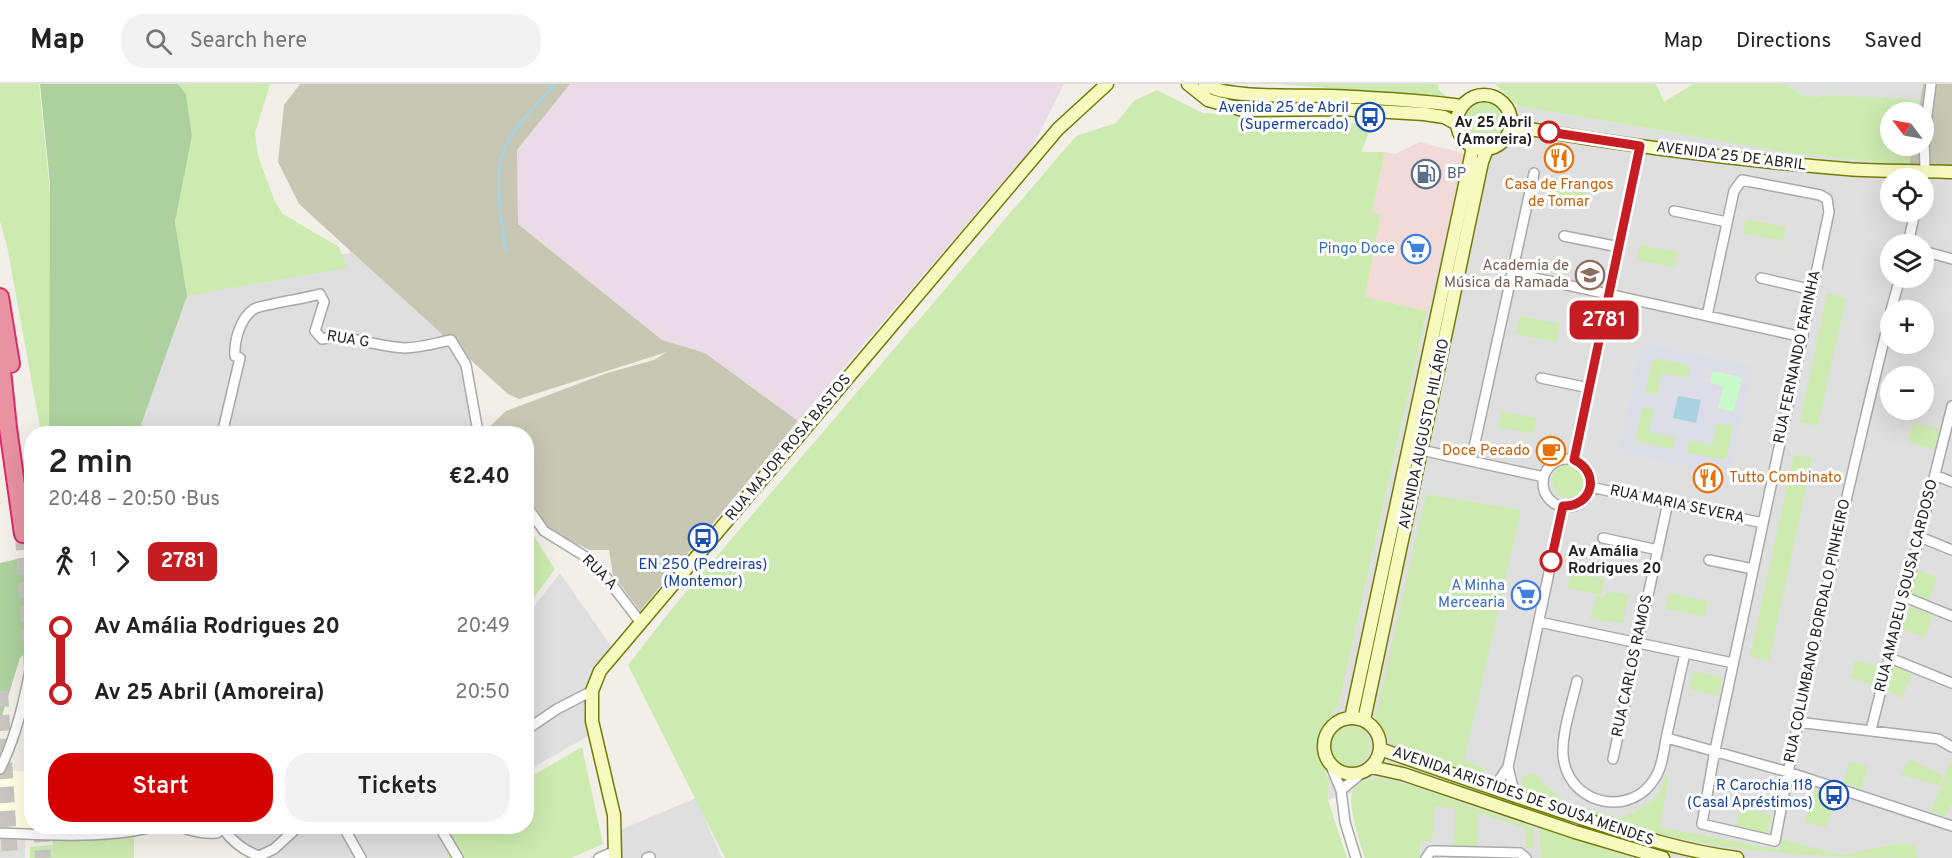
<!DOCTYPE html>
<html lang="en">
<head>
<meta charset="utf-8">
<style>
	body { margin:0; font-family:Overpass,sans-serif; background:#f2f2f2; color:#222; height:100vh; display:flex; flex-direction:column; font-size:22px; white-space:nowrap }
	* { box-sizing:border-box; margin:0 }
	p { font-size:20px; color:#767676 }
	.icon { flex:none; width:33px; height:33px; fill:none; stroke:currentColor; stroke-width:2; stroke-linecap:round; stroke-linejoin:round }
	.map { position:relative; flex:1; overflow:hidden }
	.sheet { position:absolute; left:24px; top:342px; width:510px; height:408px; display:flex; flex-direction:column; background:#fff; border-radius:24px; box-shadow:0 6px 24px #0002 }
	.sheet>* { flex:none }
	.badge { padding:0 12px; border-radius:9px; font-size:21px; line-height:39px }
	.needle { width:39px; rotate:302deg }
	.buttons { position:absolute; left:1880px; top:18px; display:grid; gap:12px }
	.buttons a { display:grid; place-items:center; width:54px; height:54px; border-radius:50%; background:#fff; box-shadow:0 6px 24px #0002; font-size:30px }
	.map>.badge { position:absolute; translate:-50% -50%; box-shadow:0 0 0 3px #fff }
	.legs { display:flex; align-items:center; gap:9px; height:66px; padding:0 24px; font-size:20px }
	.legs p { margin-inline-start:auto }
	.overview { display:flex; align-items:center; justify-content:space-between; height:102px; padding:0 24px }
	h1 { font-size:33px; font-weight:600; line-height:45px }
	.primary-button { display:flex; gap:12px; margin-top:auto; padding:12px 24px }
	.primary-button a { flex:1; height:69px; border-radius:24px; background:#d40000; color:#fff; font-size:24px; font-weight:600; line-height:69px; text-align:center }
	.primary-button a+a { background:#f2f2f2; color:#222 }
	ul { padding:0 24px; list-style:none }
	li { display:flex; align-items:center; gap:21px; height:66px; font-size:22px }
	li i { display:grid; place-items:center; width:9px; height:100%; margin:0 8px; background:currentColor }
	li i::after { content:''; width:15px; height:15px; margin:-8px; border:4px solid; border-radius:50%; background:#fff }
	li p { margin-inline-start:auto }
	li:first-child i { background:linear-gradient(#0000 50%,currentColor 0) }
	li:last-child i { background:linear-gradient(currentColor 50%,#0000 0) }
	header { display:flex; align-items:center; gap:36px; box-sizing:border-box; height:84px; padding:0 30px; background:#fff; border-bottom:2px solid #e0e0e0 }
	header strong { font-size:28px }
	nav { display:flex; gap:33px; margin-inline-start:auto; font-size:21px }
	.search { width:420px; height:54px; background:#f2f2f2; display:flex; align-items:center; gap:15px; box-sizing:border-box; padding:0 21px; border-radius:24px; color:#767676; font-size:22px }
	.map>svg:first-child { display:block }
	.residential { fill:#e0dfdf; fill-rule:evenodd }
	.commercial { fill:#f2dad9 }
	.industrial { fill:#ebdbe8 }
	.education { fill:#ffffe5 }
	.construction { fill:#c7c7b4 }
	.grass { fill:#cdebb0 }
	.forest { fill:#add19e }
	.park { fill:#c8facc }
	.plaza { fill:#dddde8; fill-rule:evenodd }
	.water { fill:#aad3df }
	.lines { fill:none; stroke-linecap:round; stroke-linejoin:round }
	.stream { stroke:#aad3df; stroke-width:3 }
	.highway-tunnel { stroke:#c8c6c1; stroke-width:16; stroke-dasharray:16 8; stroke-linecap:butt }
	.street-casing { stroke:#a9a9a9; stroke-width:12 }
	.secondary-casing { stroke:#707d05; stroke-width:15 }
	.highway-casing { stroke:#dc2a67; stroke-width:20 }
	.street { stroke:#fff; stroke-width:9 }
	.secondary { stroke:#f7fabf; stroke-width:12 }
	.highway { stroke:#e892a2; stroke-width:16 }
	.line-1-casing { stroke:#fff; stroke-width:14 }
	.line-1 { stroke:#c61d23; stroke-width:9 }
	.stop-1-dot { fill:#fff; stroke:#c61d23; stroke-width:3 }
	.labels { text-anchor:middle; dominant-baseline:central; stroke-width:6; stroke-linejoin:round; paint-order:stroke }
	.transit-label { font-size:15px; fill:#164399; stroke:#fff; text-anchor:end }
	.stop-label { font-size:15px; font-weight:bold; fill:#222; stroke:#fff; text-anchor:end }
	.street-label { font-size:15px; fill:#222; stroke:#fff }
	.service-label { font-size:15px; fill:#4e5e75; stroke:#fff; text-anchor:start }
	.food-label { font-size:15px; fill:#c56008; stroke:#fff }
	.shop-label { font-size:15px; fill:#366cbe; stroke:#fff; text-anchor:end }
	.education-label { font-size:15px; fill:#785e54; stroke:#fff; text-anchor:end }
</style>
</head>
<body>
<header>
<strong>Map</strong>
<div class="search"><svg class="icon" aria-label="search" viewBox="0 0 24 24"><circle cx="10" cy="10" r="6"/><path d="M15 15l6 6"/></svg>Search here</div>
<nav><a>Map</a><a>Directions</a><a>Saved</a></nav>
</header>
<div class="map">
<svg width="1952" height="774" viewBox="0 0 1952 774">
	<rect width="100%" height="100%" fill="#f2efe9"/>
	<!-- residential -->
	<path class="residential" d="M 1784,0 L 1923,0 L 1920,16 L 1838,11 L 1807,13 Z
		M 1518,22 L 1784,68 L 1909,82 L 1952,83 L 1952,774 L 1633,774 L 1540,743 L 1541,774 L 1420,774 L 1421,757 L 1432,758 L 1353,705 L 1351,709 L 1328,716 L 1329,698 L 1316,661 L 1339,619 L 1427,227 L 1473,38 ZM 1890,94 L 1923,94 L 1923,128 L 1890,128 ZM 1890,160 L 1923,160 L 1923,194 L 1890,194 ZM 1890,226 L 1923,226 L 1923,260 L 1890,260 ZM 1890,292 L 1923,292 L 1923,326 L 1890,326 Z
		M 339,138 L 449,248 L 469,277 L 482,340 L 480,350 L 128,350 L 175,203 L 350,169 Z
		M 560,489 L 611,562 L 589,599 L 584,622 L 588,652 L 527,687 L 526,533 Z
		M 0,685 L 31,687 L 32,742 L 43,743 L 43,744 L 42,746 L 26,746 L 25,774 L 0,774 Z
		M 696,714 L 722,774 L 589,774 L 608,764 L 620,746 Z
		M 229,743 L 435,743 L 452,770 L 448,774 L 266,774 L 271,771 L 250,767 L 229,748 Z"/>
	<!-- commercial -->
	<path class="commercial" d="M 1420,58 L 1466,70 L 1427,227 L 1365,213 L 1381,131 L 1372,128 L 1385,68 L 1395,70 Z"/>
	<!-- industrial -->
	<path class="industrial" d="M 570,0 L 1064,0 L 1031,65 L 798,337 L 705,269 L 662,256 L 518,140 L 517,66 Z"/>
	<!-- education -->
	<path class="education" d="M 2,686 L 31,687 L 32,742 L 43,743 L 42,746 L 0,745 L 0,691 Z"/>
	<!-- construction -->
	<path class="construction" d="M 300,0 L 570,0 L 517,66 L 518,140 L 662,256 L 705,269 L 798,337 L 640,527 L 613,491 L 609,466 L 590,466 L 551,448 L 527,411 L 526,350 L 488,349 L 486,346 L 506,327 L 607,289 L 654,276 L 667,268 L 519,315 L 508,310 L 299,120 L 278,78 L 284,21 Z
		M 1923,0 L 1952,0 L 1952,83 L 1909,82 L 1912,62 L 1923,62 L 1923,28 L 1918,28 Z"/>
	<!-- grass -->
	<path class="grass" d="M 0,0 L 39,0 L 50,108 L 49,349 L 41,349 L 7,162 L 0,137 Z
		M 178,0 L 270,0 L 255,49 L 258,72 L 275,118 L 283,130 L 339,163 L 347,184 L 187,212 L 175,138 L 192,52 L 186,10 Z
		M 1278,0 L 1438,0 L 1439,6 L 1447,13 Z
		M 1495,0 L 1656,0 L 1664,18 L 1693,0 L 1784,0 L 1807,13 L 1838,11 L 1920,16 L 1918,28 L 1890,28 L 1890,62 L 1912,62 L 1909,82 L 1784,68 L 1518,22 Z
		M 1157,6 L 1203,29 L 1372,41 L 1361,68 L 1385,68 L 1372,127 L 1381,131 L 1365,213 L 1427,227 L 1339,619 L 1316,661 L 1329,698 L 1328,716 L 1347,774 L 725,774 L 628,581 L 670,527 L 1076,52 L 1116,39 L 1134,17 Z
		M1463 37a21 21 0 1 1 42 0a21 21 0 1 1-42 0Z
		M 1547,93 L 1587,101 L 1584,117 L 1544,109 Z
		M 1746,135 L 1786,143 L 1783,157 L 1743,149 Z
		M 1640,161 L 1678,168 L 1674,183 L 1637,176 Z
		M 1827,209 L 1846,214 L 1818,342 L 1800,338 Z
		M 1520,232 L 1560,240 L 1556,258 L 1516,250 Z
		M 1657,274 L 1691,282 L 1688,294 L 1657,311 L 1644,309 L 1651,277 Z
		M 1642,323 L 1654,325 L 1675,353 L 1673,366 L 1639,358 L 1635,354 Z
		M 1502,327 L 1537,334 L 1533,350 L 1498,343 Z
		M 1913,338 L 1939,345 L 1935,366 L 1908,358 Z
		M 1716,339 L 1733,341 L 1727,373 L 1721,376 L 1686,369 L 1689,356 Z
		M 1794,370 L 1812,374 L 1769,578 L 1750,572 Z
		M1552 397a17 17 0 1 1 34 0a17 17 0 1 1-34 0Z
		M 1426,410 L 1521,426 L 1464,677 L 1484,684 L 1486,693 L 1394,663 L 1375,635 Z
		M 526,440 L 555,485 L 527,523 L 526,523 Z
		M 1915,485 L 1937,493 L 1928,519 L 1908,510 Z
		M 1571,488 L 1605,495 L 1601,511 L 1567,504 Z
		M 1607,507 L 1629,511 L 1623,539 L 1590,535 L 1596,512 L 1605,513 Z
		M 1669,509 L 1708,517 L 1705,533 L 1666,525 Z
		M 1907,522 L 1933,531 L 1925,554 L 1901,545 Z
		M 1855,576 L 1882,583 L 1877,602 L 1851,594 Z
		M 1897,582 L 1912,590 L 1902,614 L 1886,606 L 1891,584 Z
		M 1693,587 L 1722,593 L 1719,612 L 1689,605 Z
		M 1351,642 L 1364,646 C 1386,684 1333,696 1331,664 C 1330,650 1340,646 1351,642 Z
		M 582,663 L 603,760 L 571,774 L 448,774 L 450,743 L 526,742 L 527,695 Z
		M 1952,675 L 1952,718 L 1946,732 L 1930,728 Z
		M 1908,676 L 1913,676 L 1943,692 L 1940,702 L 1901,691 Z
		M 1849,677 L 1868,682 L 1861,705 L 1843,699 Z
		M 1528,689 L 1540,692 L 1540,696 L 1565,718 L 1620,734 L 1637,727 L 1658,712 L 1665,691 L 1669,692 L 1660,743 L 1779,766 L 1781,755 L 1840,771 L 1896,760 L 1914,759 L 1918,774 C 1838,774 1756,771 1677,754 C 1627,743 1578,724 1529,708 L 1521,701 L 1523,691 L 1527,692 Z
		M 1381,694 L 1413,702 L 1534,744 L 1534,764 L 1526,764 L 1525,744 L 1478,729 L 1477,763 L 1454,761 L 1455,725 L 1435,722 L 1432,758 L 1421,757 L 1420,774 L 1365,774 C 1360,760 1345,716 1354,704 C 1360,696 1372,695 1381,694 Z
		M 1815,705 L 1836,712 L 1826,744 L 1805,738 Z
		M 1740,724 L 1772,731 L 1767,750 L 1736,744 Z
		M 51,743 L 134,743 L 134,774 L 30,774 L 30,763 L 53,761 Z
		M 1539,743 L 1633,774 L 1541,774 Z"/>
	<!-- forest -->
	<path class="forest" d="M 40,0 L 178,0 L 186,10 L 192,52 L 175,138 L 187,212 L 138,349 L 49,349 L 50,100 Z
		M 31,472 L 31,564 L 20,574 L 0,638 L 0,479 Z"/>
	<!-- park -->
	<path class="park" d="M 1713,286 L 1742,293 L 1734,328 L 1718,324 L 1723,302 L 1710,299 Z"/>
	<!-- plaza -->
	<path class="plaza" d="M 1641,258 L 1753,282 L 1729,392 L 1618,368 ZM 1657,274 L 1691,282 L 1688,294 L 1662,289 L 1657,311 L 1645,309 L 1652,277 ZM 1703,285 L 1742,293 L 1734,328 L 1718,324 L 1723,302 L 1701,297 ZM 1642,323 L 1654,325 L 1649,348 L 1675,353 L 1673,366 L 1639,358 L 1635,354 ZM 1717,339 L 1733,342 L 1727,373 L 1722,376 L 1686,368 L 1689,356 L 1712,361 Z"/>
	<!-- water -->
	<path class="water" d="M 1678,312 L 1701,316 L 1696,339 L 1673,334 Z"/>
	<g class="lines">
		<!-- stream -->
		<path class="stream" d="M 505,166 C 502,138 494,98 502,72 C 510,44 537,21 555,0"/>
		<!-- highway-tunnel -->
		<path class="highway-tunnel" d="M 23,450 L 32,586
			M 0,607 L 10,774
			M 41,742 L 43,774"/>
		<!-- street casing -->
		<g class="street-casing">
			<path id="street" d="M 1923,94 L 1925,87 L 1924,54 L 1931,0
				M 1674,127 L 1727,138
				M 1564,152 L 1619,163
				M 1908,160 L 1915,128
				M 1923,167 L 1952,175
				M 1512,189 L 1803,253
				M 1761,194 L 1813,206
				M 1891,226 L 1900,194
				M 1707,232 L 1734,107 L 1742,96 L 1820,111 L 1827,115 L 1829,128 L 1715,666 L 1702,740 L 1775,757 C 1808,581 1847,406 1890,232
				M 1541,294 L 1589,304
				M 222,350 L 240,274 L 235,272 C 234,257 240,234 254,225 C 260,221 308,214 320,210 L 324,218 L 315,247 L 322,255 C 349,250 377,263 405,264 C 420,264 436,259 451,256 L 466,281 L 478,348
				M 458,350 L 479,350
				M 1421,366 L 1544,393
				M1543 399a24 24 0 1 1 48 0a24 24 0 1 1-48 0Z
				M 1573,376 L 1640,62
				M 1471,377 L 1534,89
				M 1935,391 L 1952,398
				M 1590,403 L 1763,439
				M 526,421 L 544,447 L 586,473 L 602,488 L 641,539
				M 1920,453 L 1952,466
				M 1603,454 L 1658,466
				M 1709,476 L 1753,485
				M 1905,513 L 1952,532
				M 1539,538 L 1733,579
				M 1890,574 L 1952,599
				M 1577,597 C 1572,620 1559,656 1564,678 C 1573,722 1632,733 1655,694 C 1663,682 1664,664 1667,650 C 1673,623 1679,596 1685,569
				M 1797,638 L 1938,655 L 1952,663
				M 526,646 L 557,625 L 592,607
				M 1871,646 L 1952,322
				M 1667,654 L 1788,688 L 1952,742
				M 1328,675 L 1341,706 L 1345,738 L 1356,774
				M 1613,675 L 1668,418
				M 1508,683 L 1515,712
				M 0,685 C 17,651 25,613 32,576
				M 1493,705 L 1508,683 L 1563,422
				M 1341,706 L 1363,688
				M 178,742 C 192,747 203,750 217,749 L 224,742
				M 343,742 L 361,774
				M 439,742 L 458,774
				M 223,745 C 233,758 244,767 259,772 L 274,765 L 299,742
				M 0,749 C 44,751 113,755 155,742
				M 599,774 L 615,767
				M 647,774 L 650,773
				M 1426,774 L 1431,767 L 1438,767 L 1520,769 L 1526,774"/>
		</g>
		<!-- secondary casing -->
		<g class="secondary-casing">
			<path id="secondary" d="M 1188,0 L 1208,16 L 1243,26 L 1340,25 L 1424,30 L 1444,33 L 1457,40
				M 1205,0 C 1224,15 1306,11 1332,12 C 1375,14 1419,16 1461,22
				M1457 38a27 27 0 1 1 54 0a27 27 0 1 1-54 0Z
				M 1511,42 C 1622,61 1734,76 1847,85 C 1882,88 1917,86 1952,88
				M 1351,634 L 1473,63
				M1324 662a28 28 0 1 1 56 0a28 28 0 1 1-56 0Z
				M 1364,636 L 1482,78 L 1487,65
				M 1380,665 C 1446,688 1512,711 1578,733 C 1631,750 1682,767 1737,774
				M 1371,683 L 1403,690 L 1575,748 L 1663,774
				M 615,774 L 614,731 L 592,637 L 592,607 L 600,587 L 1058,45 L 1107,0"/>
		</g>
		<!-- highway casing -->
		<g class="highway-casing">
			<path id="highway" d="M 0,213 L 11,280
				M 0,267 L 8,344 L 23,450"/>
		</g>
		<!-- street -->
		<use href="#street" class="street"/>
		<!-- secondary -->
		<use href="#secondary" class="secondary"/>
		<!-- highway -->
		<use href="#highway" class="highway"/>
	</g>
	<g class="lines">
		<!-- line-1 casing -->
		<g class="line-1-casing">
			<path id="line-1" d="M 1549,48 L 1640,62 L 1574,376 C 1601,388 1593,423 1563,422 L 1551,477"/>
		</g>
		<!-- line-1 -->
		<use href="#line-1" class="line-1"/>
	</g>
	<!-- icons -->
	<defs>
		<g id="bus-ring" transform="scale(1.5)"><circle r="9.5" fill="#fff" stroke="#1a4fb4" stroke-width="1.5"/><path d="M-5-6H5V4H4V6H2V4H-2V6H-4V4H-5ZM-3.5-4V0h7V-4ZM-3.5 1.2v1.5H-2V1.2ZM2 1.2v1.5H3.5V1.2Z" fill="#1a4fb4"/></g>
		<g id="restaurant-ring" transform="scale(1.5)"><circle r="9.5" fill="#fff" stroke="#e8710a" stroke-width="1.5"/><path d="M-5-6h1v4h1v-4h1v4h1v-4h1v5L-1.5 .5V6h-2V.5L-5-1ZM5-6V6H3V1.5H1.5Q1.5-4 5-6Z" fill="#e8710a"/></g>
		<g id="fuel-ring" transform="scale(1.5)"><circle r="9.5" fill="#fff" stroke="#5c6f8a" stroke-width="1.5"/><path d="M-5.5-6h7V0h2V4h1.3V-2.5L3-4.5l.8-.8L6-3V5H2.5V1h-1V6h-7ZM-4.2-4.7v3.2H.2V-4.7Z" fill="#5c6f8a"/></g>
		<g id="supermarket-ring" transform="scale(1.5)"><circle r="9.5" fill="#fff" stroke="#3f7fe0" stroke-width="1.5"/><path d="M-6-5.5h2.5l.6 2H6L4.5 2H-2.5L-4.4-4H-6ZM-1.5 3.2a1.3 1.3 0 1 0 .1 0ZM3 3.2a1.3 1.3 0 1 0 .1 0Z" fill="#3f7fe0"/></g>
		<g id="school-ring" transform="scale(1.5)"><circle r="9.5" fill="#fff" stroke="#8d6e63" stroke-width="1.5"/><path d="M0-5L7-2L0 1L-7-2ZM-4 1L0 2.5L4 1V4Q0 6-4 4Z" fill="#8d6e63"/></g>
		<g id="cafe-ring" transform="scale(1.5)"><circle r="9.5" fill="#fff" stroke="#e8710a" stroke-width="1.5"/><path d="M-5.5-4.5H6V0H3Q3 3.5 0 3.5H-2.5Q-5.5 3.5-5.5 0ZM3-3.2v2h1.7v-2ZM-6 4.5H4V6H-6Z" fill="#e8710a"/></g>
	</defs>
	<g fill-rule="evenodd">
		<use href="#bus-ring" x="1370" y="33"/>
		<use href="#restaurant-ring" x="1559" y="74"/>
		<use href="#fuel-ring" x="1426" y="90"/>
		<use href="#supermarket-ring" x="1416" y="165"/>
		<use href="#school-ring" x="1590" y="191"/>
		<use href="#cafe-ring" x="1551" y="367"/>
		<use href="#restaurant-ring" x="1708" y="394"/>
		<use href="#bus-ring" x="703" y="454"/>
		<use href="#supermarket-ring" x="1526" y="511"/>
		<use href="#bus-ring" x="1834" y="711"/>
	</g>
	<!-- markers -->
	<g class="stop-1-dot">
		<circle cx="1549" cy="48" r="10"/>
		<circle cx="1551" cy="477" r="10"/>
	</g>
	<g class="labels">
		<!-- transit labels -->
		<g class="transit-label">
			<text x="1349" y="24">Avenida 25 de Abril<tspan x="1349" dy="17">(Supermercado)</tspan></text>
			<text x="703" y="481" text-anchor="middle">EN 250 (Pedreiras)<tspan x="703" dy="17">(Montemor)</tspan></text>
			<text x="1813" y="702">R Carochia 118<tspan x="1813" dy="17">(Casal Apréstimos)</tspan></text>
		</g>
		<!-- stop labels -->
		<g class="stop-label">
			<text x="1532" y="39">Av 25 Abril<tspan x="1532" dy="17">(Amoreira)</tspan></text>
			<text x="1568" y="468" text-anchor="start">Av Amália<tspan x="1568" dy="17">Rodrigues 20</tspan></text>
		</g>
		<!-- street labels -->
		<g class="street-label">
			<text transform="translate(1731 73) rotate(7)">AVENIDA 25 DE ABRIL</text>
			<text transform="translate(348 256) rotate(9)">RUA G</text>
			<text transform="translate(1798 273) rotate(-78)">RUA FERNANDO FARINHA</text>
			<text transform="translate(1425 350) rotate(-78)">AVENIDA AUGUSTO HILÁRIO</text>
			<text transform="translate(789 364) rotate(-50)">RUA MAJOR ROSA BASTOS</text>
			<text transform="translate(1677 421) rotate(12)">RUA MARIA SEVERA</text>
			<text transform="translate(599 489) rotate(45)">RUA A</text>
			<text transform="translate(1907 502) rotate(-76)">RUA AMADEU SOUSA CARDOSO</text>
			<text transform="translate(1818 547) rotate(-78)">RUA COLUMBANO BORDALO PINHEIRO</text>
			<text transform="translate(1633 582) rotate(-78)">RUA CARLOS RAMOS</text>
			<text transform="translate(1523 713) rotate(19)">AVENIDA ARISTIDES DE SOUSA MENDES</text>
		</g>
		<!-- service labels -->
		<g class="service-label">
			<text x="1447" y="90">BP</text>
		</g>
		<!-- food labels -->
		<g class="food-label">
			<text x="1559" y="101">Casa de Frangos<tspan x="1559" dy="17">de Tomar</tspan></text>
			<text x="1530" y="367" text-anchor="end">Doce Pecado</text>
			<text x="1729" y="394" text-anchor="start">Tutto Combinato</text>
		</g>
		<!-- shop labels -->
		<g class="shop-label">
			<text x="1395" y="165">Pingo Doce</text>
			<text x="1505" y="502">A Minha<tspan x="1505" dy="17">Mercearia</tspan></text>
		</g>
		<!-- education labels -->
		<g class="education-label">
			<text x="1569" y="182">Academia de<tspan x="1569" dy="17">Música da Ramada</tspan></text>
		</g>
	</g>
</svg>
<div class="buttons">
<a><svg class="needle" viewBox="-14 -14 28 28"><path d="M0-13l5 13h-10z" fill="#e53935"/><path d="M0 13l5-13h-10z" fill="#767676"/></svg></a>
<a><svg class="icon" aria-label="locate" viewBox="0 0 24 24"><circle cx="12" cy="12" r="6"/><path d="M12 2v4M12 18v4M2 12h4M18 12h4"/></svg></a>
<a><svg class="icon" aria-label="layers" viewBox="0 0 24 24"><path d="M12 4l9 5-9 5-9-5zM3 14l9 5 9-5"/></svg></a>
<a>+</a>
<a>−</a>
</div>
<b class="badge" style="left:1604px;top:236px;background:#c61d23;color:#fff">2781</b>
<section class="sheet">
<div class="overview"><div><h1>2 min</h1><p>20:48 – 20:50 · Bus</p></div><b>€2.40</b></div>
<div class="legs"><svg class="icon" aria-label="walk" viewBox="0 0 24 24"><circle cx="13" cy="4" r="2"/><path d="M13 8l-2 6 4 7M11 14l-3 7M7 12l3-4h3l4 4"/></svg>1<svg class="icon" aria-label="forward" viewBox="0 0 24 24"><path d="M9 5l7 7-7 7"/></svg><b class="badge" style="background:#c61d23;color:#fff">2781</b></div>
<ul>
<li><i style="color:#c61d23"></i><b>Av Amália Rodrigues 20</b><p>20:49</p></li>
<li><i style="color:#c61d23"></i><b>Av 25 Abril (Amoreira)</b><p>20:50</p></li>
</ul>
<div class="primary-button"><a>Start</a><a>Tickets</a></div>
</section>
</div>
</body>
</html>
